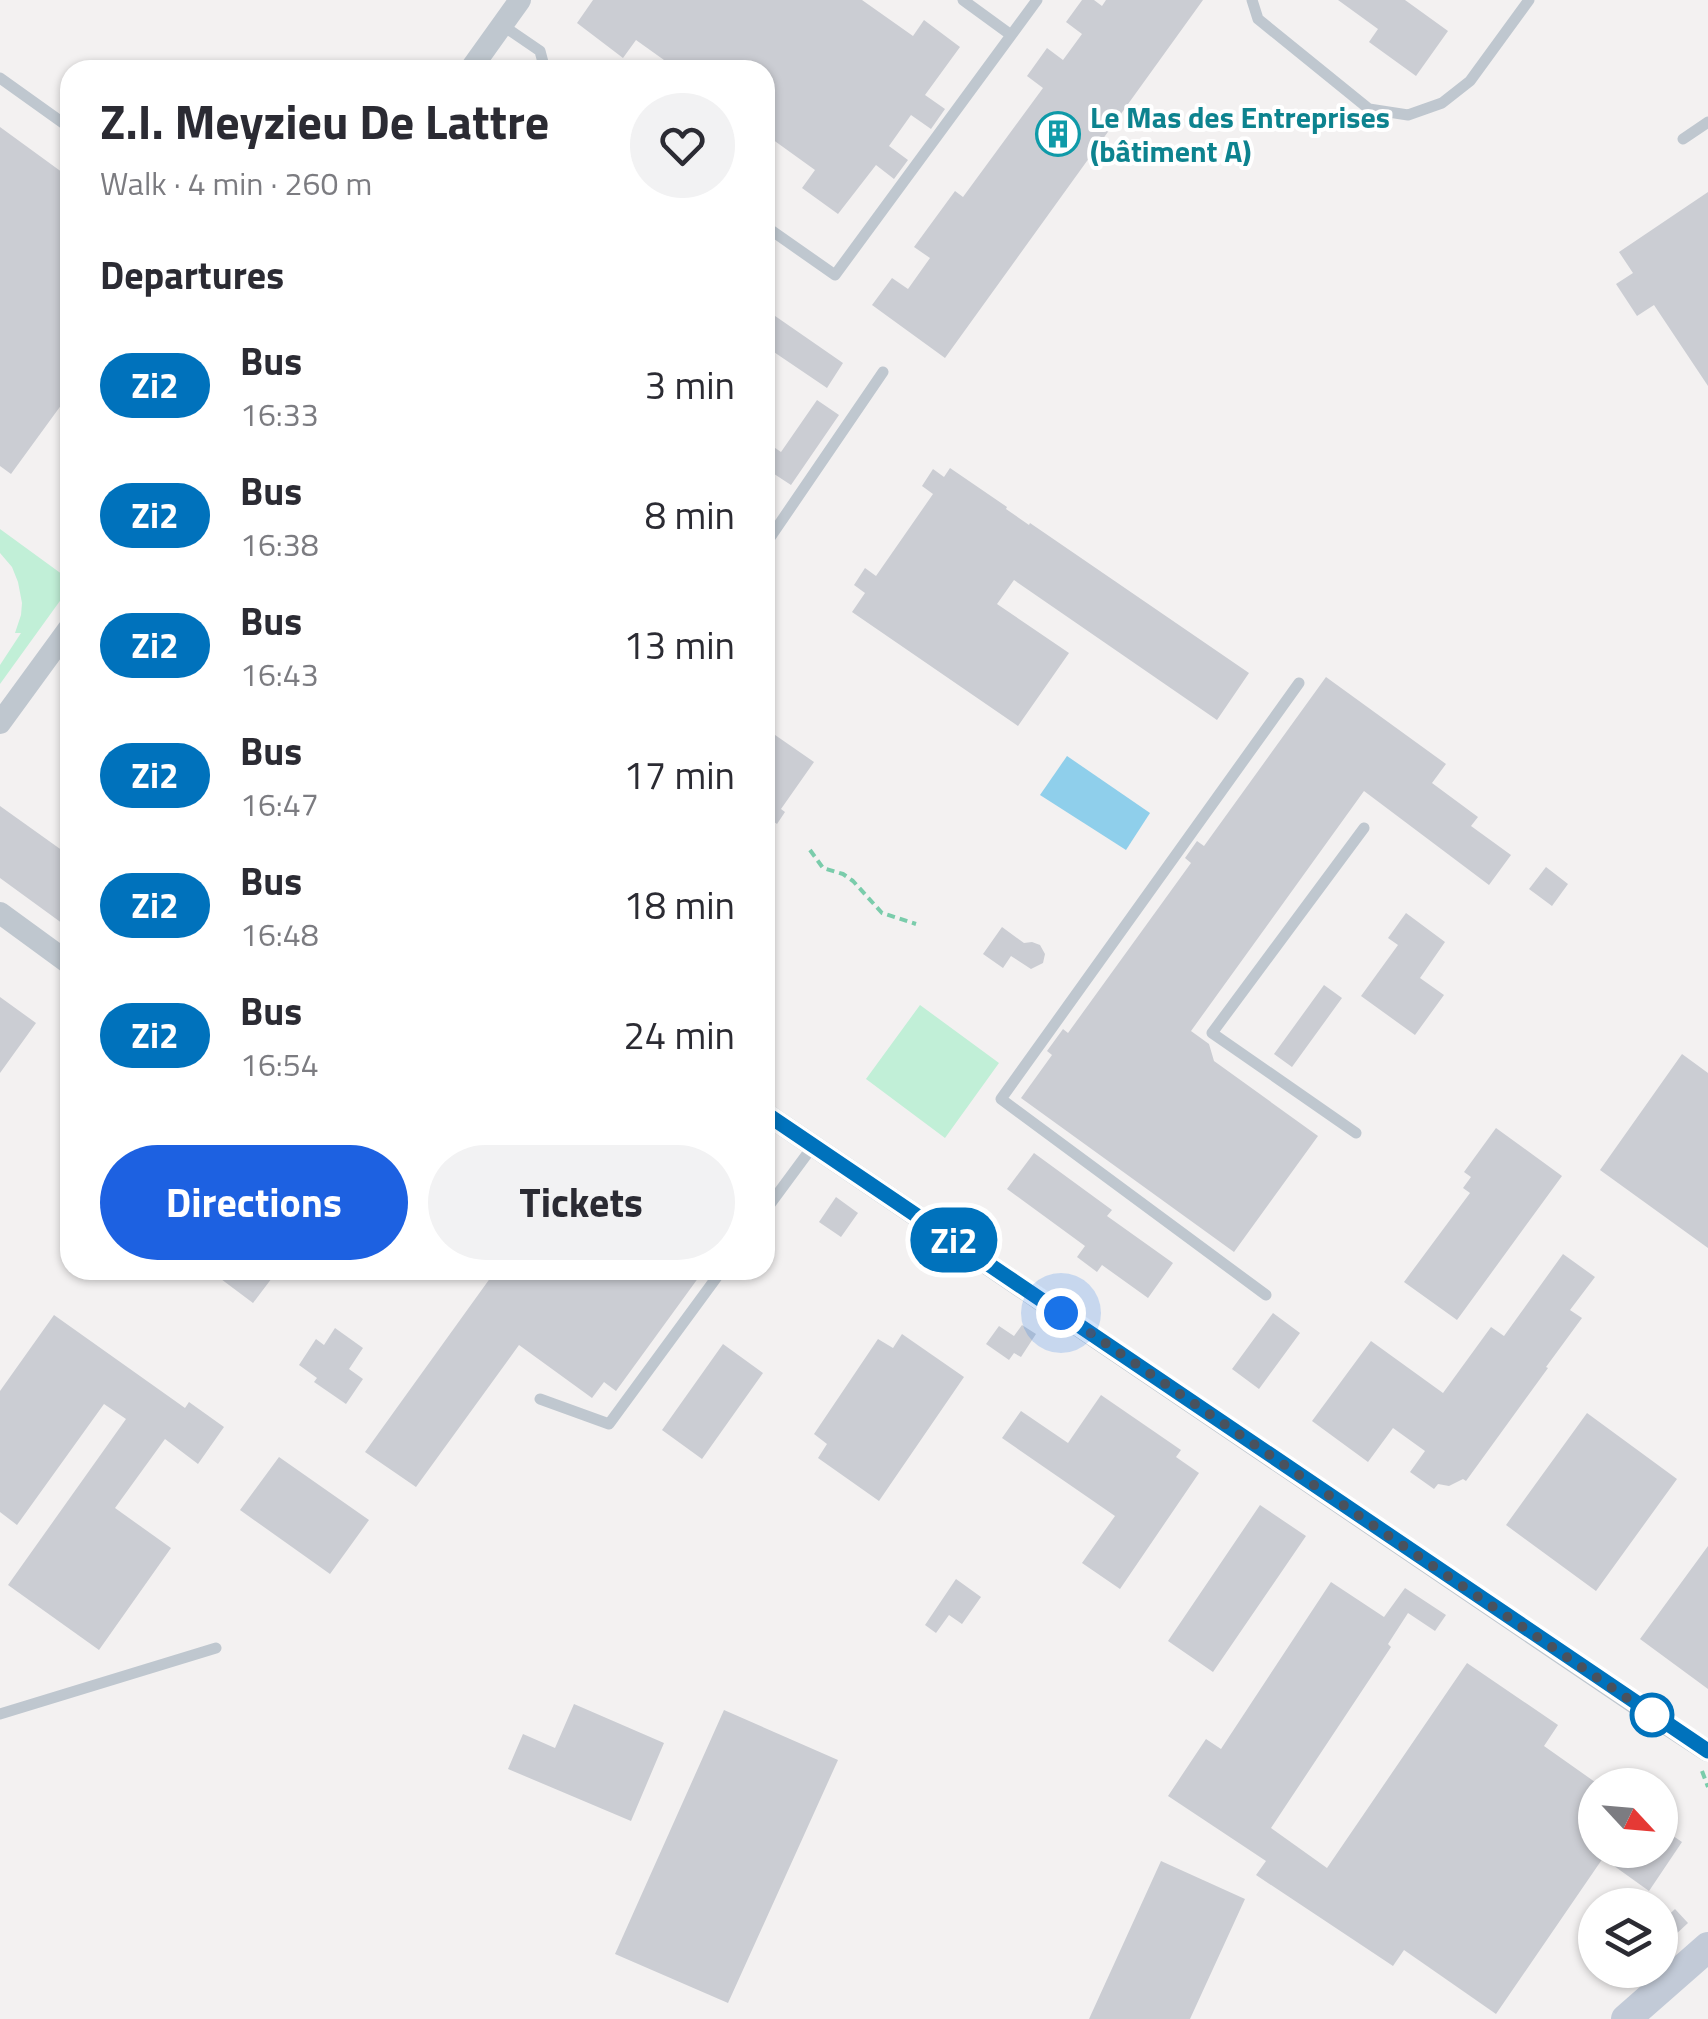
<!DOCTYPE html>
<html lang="en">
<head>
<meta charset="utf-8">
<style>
	body { margin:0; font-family:"Titillium Web",sans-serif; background:#f2f2f3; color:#2b2b33; height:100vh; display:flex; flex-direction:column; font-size:38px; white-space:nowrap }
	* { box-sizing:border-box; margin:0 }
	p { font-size:32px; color:#7c7c81 }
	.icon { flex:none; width:55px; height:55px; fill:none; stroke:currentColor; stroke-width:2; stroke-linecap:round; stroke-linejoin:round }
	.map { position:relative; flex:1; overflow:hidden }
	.side { position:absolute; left:60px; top:60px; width:715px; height:1220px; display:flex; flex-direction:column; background:#fff; border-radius:30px; box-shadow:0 2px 8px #0004 }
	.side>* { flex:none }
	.badge { padding:0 20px; border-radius:32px; font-size:35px; line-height:65px }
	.needle { width:65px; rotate:116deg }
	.fabs { position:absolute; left:1578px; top:1768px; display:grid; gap:20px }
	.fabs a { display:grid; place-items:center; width:100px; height:100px; border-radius:50%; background:#fff; box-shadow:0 2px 8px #0004; font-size:50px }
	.you { position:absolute; width:50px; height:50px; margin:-25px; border:8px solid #fff; border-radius:50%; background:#1a73e8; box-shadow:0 0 0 15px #1a73e833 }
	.map>.badge { position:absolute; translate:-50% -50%; box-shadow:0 0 0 5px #fff }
	h2 { padding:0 40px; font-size:38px; line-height:90px }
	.round { display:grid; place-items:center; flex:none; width:105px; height:105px; border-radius:52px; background:#f2f2f3 }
	.overview { display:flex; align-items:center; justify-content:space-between; height:170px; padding:0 40px }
	h1 { font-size:48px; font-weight:700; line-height:75px }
	.cta { display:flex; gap:20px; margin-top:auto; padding:20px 40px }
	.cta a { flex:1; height:115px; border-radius:60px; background:#1d61e1; color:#fff; font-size:40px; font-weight:700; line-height:115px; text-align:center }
	.cta a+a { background:#f2f2f3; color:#2b2b33 }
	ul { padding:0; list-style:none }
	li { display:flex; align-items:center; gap:30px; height:130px; padding:0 40px }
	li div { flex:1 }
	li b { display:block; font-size:38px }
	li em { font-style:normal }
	li .badge { min-width:110px; font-weight:700; text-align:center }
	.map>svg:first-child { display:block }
	.green { fill:#c1efd7 }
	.water { fill:#8fcfeb }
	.building { fill:#cbcdd3 }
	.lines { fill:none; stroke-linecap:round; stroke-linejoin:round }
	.path { stroke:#7accab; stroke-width:4; stroke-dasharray:8 5; stroke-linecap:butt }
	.lane { stroke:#bfc7cf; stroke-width:11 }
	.street { stroke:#bfc7cf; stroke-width:22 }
	.secondary { stroke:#c2cad7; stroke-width:30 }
	.line-casing { stroke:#fff; stroke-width:22 }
	.line { stroke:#0072bc; stroke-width:15 }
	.walk { stroke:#49525e; stroke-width:10; stroke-dasharray:0 18 }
	.stop-dot { fill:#fff; stroke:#0072bc; stroke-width:5 }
	.labels { text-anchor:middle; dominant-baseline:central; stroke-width:8; stroke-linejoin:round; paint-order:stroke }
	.culture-label { font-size:30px; font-weight:bold; fill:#0d838f; stroke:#fff; text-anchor:start }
</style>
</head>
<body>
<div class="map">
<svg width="1708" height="2019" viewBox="0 0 1708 2019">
	<rect width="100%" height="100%" fill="#f3f1f1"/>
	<!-- green -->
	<path class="green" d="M 0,529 L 70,580 L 70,587 L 0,684 L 0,665 L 21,633 L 15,633 L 21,615 L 22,603 L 18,582 L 12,567 L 0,553 Z
		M 920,1005 L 999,1063 L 945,1138 L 866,1079 Z"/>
	<!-- water -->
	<path class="water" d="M 1067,756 L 1150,813 L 1126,850 L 1040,795 Z"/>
	<!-- building -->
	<path class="building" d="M 593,0 L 862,0 L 913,36 L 924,20 L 960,47 L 925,95 L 945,109 L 931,129 L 911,115 L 889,146 L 908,160 L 894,179 L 876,165 L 838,214 L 802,188 L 815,170 L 765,134 L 765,70 L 678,70 L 636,40 L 623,58 L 577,23 Z
		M 1082,0 L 1094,0 L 1102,6 L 1106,0 L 1203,0 L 945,358 L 872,305 L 892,278 L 908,289 L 930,258 L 914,247 L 955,191 L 963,197 L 1043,88 L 1027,76 L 1047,48 L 1063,60 L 1082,34 L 1066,22 Z
		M 1338,0 L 1405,0 L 1448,31 L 1416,76 L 1369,42 L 1378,29 Z
		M 0,127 L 70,178 L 70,393 L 11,474 L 0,466 Z
		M 1708,192 L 1708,386 L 1654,305 L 1637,316 L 1616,284 L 1633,273 L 1619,252 Z
		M 765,309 L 843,363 L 827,388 L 765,346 Z
		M 817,400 L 839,415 L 791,485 L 765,468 L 765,441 L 781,452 Z
		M 950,468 L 1007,507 L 1006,509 L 1029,525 L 1030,523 L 1249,673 L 1217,720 L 1014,580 L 997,604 L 1069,653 L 1018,726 L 852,612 L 865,593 L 854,585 L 865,568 L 876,576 L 933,494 L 922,486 L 933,469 L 944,477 Z
		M 1326,677 L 1446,764 L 1432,783 L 1478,817 L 1471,826 L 1511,855 L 1489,885 L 1364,791 L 1191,1031 L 1209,1044 L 1214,1061 L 1318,1136 L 1234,1252 L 1021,1098 L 1052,1055 L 1047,1051 L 1063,1029 L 1068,1033 L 1191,863 L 1185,858 L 1197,841 L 1204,846 Z
		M 765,728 L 814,762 L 781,809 L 785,812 L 777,824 L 765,816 Z
		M 0,806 L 70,856 L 70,929 L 0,878 Z
		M 1546,867 L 1568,884 L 1552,906 L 1529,889 Z
		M 1406,913 L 1445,942 L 1420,978 L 1444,995 L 1415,1035 L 1361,996 L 1398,945 L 1388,938 Z
		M 1002,927 L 1024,943 L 1032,942 L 1040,945 L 1045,954 L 1043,963 L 1031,969 L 1011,956 L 1003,968 L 983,954 Z
		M 1324,985 L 1342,998 L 1292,1067 L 1274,1054 Z
		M 0,997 L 36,1023 L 0,1073 Z
		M 1682,1054 L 1708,1073 L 1708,1248 L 1600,1170 Z
		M 1496,1128 L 1562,1176 L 1457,1320 L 1404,1282 L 1470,1193 L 1463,1188 L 1471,1177 L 1464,1172 Z
		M 1034,1153 L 1112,1210 L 1107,1216 L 1173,1263 L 1148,1298 L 1102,1265 L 1097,1272 L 1077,1257 L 1085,1246 L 1007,1189 Z
		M 836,1197 L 858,1213 L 841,1237 L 819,1222 Z
		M 1563,1254 L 1595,1277 L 1570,1310 L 1582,1318 L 1546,1367 L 1548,1368 L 1466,1481 L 1463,1479 L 1449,1486 L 1438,1484 L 1434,1489 L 1410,1472 L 1425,1451 L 1393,1428 L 1368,1462 L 1312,1421 L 1371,1341 L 1443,1393 L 1491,1327 L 1504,1336 Z
		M 209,1270 L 278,1270 L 253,1303 Z
		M 496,1270 L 704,1270 L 616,1391 L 604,1382 L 592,1398 L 519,1345 L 416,1487 L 365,1452 Z
		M 1273,1313 L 1300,1333 L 1259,1389 L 1232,1369 Z
		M 54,1315 L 185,1408 L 189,1402 L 224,1427 L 198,1464 L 165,1439 L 115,1508 L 171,1548 L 99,1650 L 8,1585 L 126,1419 L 104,1404 L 17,1525 L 0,1512 L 0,1391 Z
		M 1022,1325 L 1036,1334 L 1021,1357 L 1014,1353 L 1009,1360 L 986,1344 L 999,1326 L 1014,1336 Z
		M 335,1328 L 363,1348 L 349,1369 L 363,1379 L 346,1404 L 314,1382 L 317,1378 L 299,1365 L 316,1339 L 324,1345 Z
		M 902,1334 L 964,1377 L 879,1501 L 818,1458 L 827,1444 L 814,1434 L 878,1339 L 893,1348 Z
		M 723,1344 L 763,1373 L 702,1459 L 662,1430 Z
		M 1101,1395 L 1181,1450 L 1176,1457 L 1199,1473 L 1120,1589 L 1082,1563 L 1115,1516 L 1002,1438 L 1021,1411 L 1068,1443 Z
		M 1587,1413 L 1677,1479 L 1596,1591 L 1506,1525 Z
		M 279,1457 L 369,1520 L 330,1574 L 240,1510 Z
		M 1260,1505 L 1306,1536 L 1213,1672 L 1168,1641 Z
		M 1708,1546 L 1708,1689 L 1640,1639 Z
		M 956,1579 L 981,1597 L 962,1624 L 949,1615 L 936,1633 L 925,1625 Z
		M 1331,1582 L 1384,1617 L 1405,1588 L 1446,1615 L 1435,1631 L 1408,1613 L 1388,1644 L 1391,1647 L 1271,1828 L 1327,1868 L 1467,1663 L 1558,1725 L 1544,1746 L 1595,1782 L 1595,1850 L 1660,1850 L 1660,1827 L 1682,1842 L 1649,1891 L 1603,1858 L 1496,2014 L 1404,1950 L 1393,1966 L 1256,1875 L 1266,1861 L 1168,1796 L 1206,1739 L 1221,1749 Z
		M 574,1704 L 664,1743 L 631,1821 L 508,1769 L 523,1734 L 555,1748 Z
		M 724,1710 L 838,1760 L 728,2003 L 615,1954 Z
		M 1161,1861 L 1245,1899 L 1190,2019 L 1089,2019 Z
		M 1675,1909 L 1688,1923 L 1660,1949 L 1660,1923 Z"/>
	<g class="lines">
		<!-- path -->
		<path class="path" d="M 810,850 L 823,868 L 843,874 L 853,881 L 882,913 L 916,924
			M 1702,1771 L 1708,1787"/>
		<!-- lane -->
		<path class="lane" d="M 963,0 L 1011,35
			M 1252,0 L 1258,19 L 1369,109 L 1408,115 L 1442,103 L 1470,81 L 1529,0
			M 502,25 L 540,51 L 545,70
			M 0,78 L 70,128
			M 1683,139 L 1708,122
			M 765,226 L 835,275 L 1037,0
			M 765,545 L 883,372
			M 1356,1133 L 1212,1033 L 1364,828
			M 765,1211 L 813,1146
			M 1266,1295 L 1001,1099 L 1299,683
			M 540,1399 L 609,1424 L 722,1270
			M 0,1714 L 216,1648"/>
		<!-- street -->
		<path class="street" d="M 470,70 L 520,0
			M 0,723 L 70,627
			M 0,913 L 70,964
			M 765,1113 L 1651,1714 L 1708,1751"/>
		<!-- secondary -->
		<path class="secondary" d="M 1626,2019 L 1708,1947"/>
	</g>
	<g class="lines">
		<!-- line casing -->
		<g class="line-casing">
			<path id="line" d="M 765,1113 L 1708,1751"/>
		</g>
		<!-- line -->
		<use href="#line" class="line"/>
		<!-- walk -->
		<path class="walk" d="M 1061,1313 L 1652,1715"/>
	</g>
	<!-- icons -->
	<defs>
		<g id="building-ring" transform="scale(2.25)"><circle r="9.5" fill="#fff" stroke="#0f9aa8" stroke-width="1.5"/><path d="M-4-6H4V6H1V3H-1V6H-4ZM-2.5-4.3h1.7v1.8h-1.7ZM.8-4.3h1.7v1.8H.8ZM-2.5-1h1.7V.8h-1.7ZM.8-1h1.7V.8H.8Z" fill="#0f9aa8"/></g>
	</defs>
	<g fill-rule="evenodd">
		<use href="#building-ring" x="1058" y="134"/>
	</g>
	<!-- markers -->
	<circle class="stop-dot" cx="1652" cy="1715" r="20"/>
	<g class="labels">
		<!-- culture labels -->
		<g class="culture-label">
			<text x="1090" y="117">Le Mas des Entreprises<tspan x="1090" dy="34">(bâtiment A)</tspan></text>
		</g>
	</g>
</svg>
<div class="fabs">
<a><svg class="needle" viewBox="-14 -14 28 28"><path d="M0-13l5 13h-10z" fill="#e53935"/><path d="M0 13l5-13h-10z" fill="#7c7c81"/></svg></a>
<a><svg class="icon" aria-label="layers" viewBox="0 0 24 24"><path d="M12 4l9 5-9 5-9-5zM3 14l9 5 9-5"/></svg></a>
</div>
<div class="you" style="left:1061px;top:1313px"></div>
<b class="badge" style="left:954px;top:1240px;background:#0072bc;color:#fff">Zi2</b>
<section class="side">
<div class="overview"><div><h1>Z.I. Meyzieu De Lattre</h1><p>Walk · 4 min · 260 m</p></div><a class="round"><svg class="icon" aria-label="heart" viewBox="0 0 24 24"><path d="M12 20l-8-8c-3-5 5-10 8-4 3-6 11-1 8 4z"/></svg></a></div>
<h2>Departures</h2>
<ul>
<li><span class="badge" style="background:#0072bc;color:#fff">Zi2</span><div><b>Bus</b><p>16:33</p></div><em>3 min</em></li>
<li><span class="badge" style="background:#0072bc;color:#fff">Zi2</span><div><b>Bus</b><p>16:38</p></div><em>8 min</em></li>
<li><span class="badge" style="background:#0072bc;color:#fff">Zi2</span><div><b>Bus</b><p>16:43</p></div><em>13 min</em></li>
<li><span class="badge" style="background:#0072bc;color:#fff">Zi2</span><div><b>Bus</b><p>16:47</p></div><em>17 min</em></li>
<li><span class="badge" style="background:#0072bc;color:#fff">Zi2</span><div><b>Bus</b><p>16:48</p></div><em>18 min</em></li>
<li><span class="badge" style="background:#0072bc;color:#fff">Zi2</span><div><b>Bus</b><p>16:54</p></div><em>24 min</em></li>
</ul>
<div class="cta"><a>Directions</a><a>Tickets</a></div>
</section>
</div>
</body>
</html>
